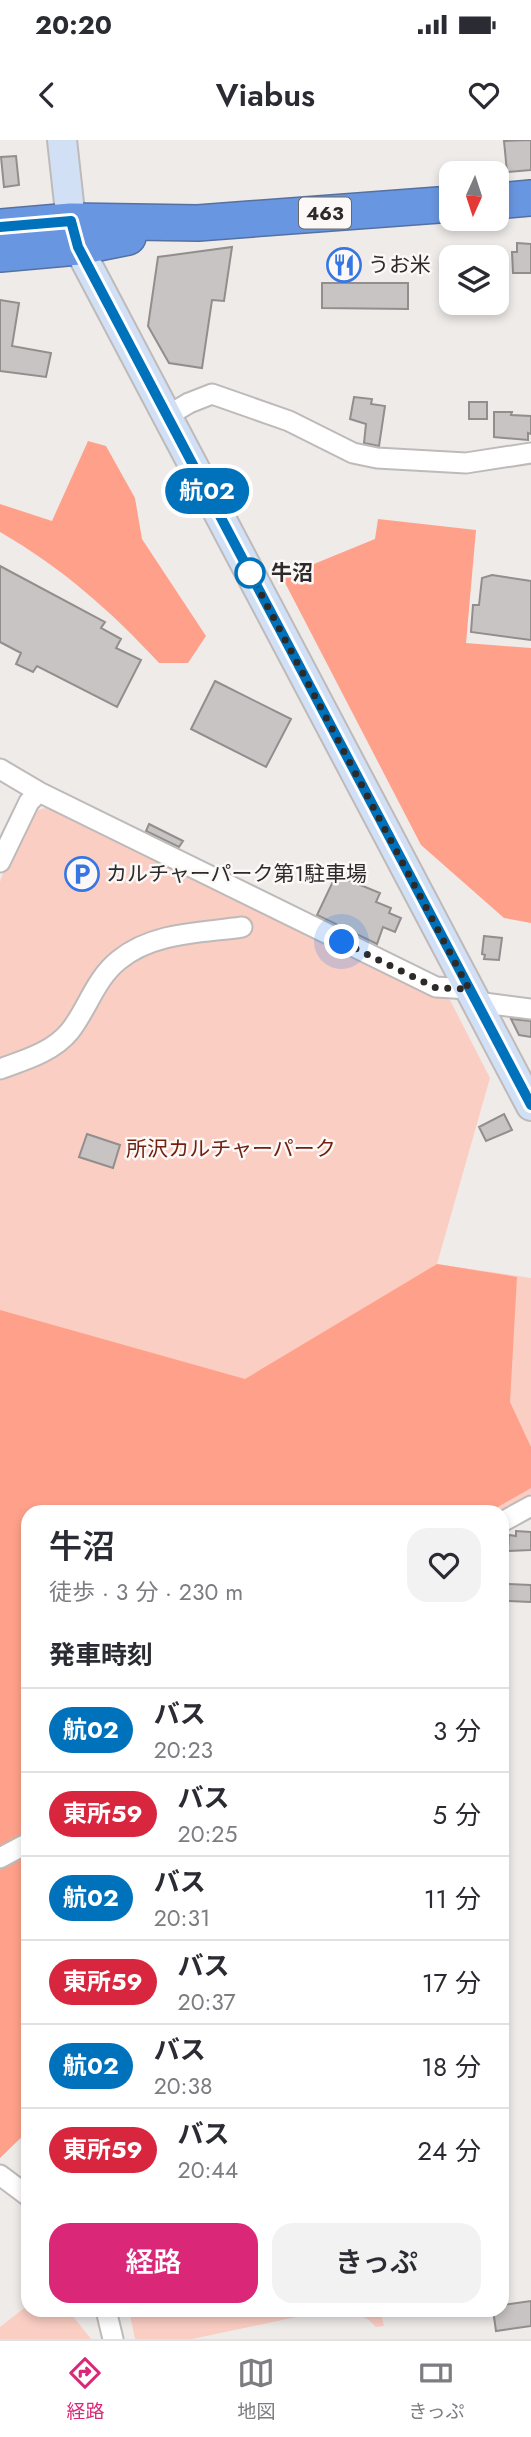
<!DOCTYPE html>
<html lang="ja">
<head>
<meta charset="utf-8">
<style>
	body { margin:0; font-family:Jost,"Noto Sans JP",sans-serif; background:#f2f2f3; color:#2b2b33; height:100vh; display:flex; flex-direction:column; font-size:26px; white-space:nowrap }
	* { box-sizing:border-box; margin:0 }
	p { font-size:23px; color:#7c7c81 }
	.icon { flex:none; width:38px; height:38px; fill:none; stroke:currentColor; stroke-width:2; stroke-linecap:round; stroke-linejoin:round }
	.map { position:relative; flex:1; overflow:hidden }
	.drawer { position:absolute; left:21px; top:1365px; width:488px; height:812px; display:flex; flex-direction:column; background:#fff; border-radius:21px; box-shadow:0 4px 10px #0003 }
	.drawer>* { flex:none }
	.badge { padding:0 14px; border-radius:23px; font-size:24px; line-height:46px }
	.needle { width:46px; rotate:183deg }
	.tools { position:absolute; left:439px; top:21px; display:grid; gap:14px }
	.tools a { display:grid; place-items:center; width:70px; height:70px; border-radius:14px; background:#fff; box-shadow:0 4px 10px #0003; font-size:35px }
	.you { position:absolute; width:35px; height:35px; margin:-18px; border:5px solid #fff; border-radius:50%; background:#1a73e8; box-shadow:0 0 0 10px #1a73e833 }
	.map>.badge { position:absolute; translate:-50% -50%; box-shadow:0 0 0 4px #fff }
	h2 { padding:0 28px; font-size:26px; line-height:63px }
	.round { display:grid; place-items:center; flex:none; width:74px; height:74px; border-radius:21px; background:#f2f2f3 }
	.overview { display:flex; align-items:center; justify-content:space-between; height:119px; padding:0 28px }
	h1 { font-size:33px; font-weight:600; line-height:52px }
	.cta { display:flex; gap:14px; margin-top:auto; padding:14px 28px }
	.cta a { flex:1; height:80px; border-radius:21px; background:#db2777; color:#fff; font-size:28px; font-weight:600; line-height:80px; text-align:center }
	.cta a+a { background:#f2f2f3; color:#2b2b33 }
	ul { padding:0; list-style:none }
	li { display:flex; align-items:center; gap:21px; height:84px; padding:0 28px; border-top:2px solid #e1e1e2 }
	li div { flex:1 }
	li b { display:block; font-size:26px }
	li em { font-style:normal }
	li .badge { min-width:77px; font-weight:700; text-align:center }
	.status { display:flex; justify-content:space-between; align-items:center; height:49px; padding:0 35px; background:#fff; direction:ltr }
	.status svg { height:19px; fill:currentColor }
	header { display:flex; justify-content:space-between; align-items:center; height:91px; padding:0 28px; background:#fff; font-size:32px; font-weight:600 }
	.tabs { display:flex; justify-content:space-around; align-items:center; height:98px; border-top:2px solid #e1e1e2; background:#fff; font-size:19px; color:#7c7c81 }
	.tabs a { display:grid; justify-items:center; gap:4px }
	.tabs .selected { color:#db2777 }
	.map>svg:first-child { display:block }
	.green { fill:#fbcec3 }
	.forest { fill:#ffa18a }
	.building { fill:#c8c4c3; stroke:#928e8d; stroke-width:2 }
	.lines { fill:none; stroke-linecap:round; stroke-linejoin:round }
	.street-casing { stroke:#bebab9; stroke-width:23 }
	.secondary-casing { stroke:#bebab9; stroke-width:32 }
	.highway-casing { stroke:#5471a1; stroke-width:38 }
	.street { stroke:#fff; stroke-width:19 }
	.secondary { stroke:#d2e0f6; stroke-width:28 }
	.highway { stroke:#6996e1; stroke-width:35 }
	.line-casing { stroke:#fff; stroke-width:16 }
	.line { stroke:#0072bc; stroke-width:10 }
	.walk { stroke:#2d2b2a; stroke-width:7; stroke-dasharray:0 12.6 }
	.stop-dot { fill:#fff; stroke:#0072bc; stroke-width:3.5 }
	.labels { text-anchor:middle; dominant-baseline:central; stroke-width:5; stroke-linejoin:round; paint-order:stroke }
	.shield { fill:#fcf8f7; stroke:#6b6868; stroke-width:2 }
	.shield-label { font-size:19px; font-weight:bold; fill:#2d2b2a }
	.poi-label { font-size:21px; fill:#2d2b2a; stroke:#fcf8f7; text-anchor:start }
	.stop-label { font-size:21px; font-weight:bold; fill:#2d2b2a; stroke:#fcf8f7; text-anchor:start }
	.park-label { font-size:21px; fill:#72210e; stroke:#fcf8f7 }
</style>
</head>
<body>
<div class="status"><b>20:20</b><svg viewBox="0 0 49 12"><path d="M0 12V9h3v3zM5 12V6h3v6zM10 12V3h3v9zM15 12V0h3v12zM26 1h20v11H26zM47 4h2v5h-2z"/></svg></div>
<header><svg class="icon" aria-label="back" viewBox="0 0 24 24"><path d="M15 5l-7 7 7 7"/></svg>Viabus<svg class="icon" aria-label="heart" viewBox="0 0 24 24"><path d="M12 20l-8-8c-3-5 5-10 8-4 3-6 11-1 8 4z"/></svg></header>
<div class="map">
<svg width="531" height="2199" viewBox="0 0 531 2199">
	<rect width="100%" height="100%" fill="#efebe9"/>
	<!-- green -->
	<path class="green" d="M 52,667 L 450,860 L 490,938 L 437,1124 L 531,1138 L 531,1354 L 499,1372 L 28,1372 L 0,1560 L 0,742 C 4,728 22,685 31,675 C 36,669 45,668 52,667 Z
		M 28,2165 L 28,2170 L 68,2170 L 91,2199 L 0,2199 L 0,2187 Z
		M 129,2170 L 380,2170 L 384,2186 L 376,2187 L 369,2180 L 358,2174 L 329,2170 L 192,2199 L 135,2199 Z"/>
	<!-- forest -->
	<path class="forest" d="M 88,301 L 106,306 L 135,358 L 142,399 L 206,496 L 188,523 L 159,523 C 111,471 61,427 0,392 L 0,364 L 52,381 Z
		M 378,379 L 476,390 L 466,503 L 531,508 L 531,783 L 504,778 L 421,705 L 282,437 L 375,399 Z
		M 437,1124 L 517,1137 L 510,1262 L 531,1307 L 531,1348 L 489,1372 L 28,1372 L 28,1991 L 0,2018 L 0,1170 L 245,1239 Z"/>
	<!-- building -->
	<path class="building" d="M 531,0 L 531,30 L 507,32 L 504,1 Z
		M 16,16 L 19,45 L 4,47 L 1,17 Z
		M 517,103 L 531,104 L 531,133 L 513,133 L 512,112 L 517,112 Z
		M 232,107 L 224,161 L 212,160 L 202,228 L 169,223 L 148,186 L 158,117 Z
		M 322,143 L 408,143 L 408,169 L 322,168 Z
		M 0,160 L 19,163 L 12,206 L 51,213 L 46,237 L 0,231 Z
		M 354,257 L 372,259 L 371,264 L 385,266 L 379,306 L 364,303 L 366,284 L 350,279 Z
		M 469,262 L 487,262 L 487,279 L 469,279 Z
		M 494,272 L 512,272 L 511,275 L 531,276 L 531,294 L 528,293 L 528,300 L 494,297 Z
		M 0,426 L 105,482 L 101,488 L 121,499 L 116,508 L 141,520 L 117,567 L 37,526 L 33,532 L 16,524 L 21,513 L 0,502 Z
		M 492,435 L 531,441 L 531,500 L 471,492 L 473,465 L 479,465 L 482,438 Z
		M 215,541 L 291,579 L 266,627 L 191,589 Z
		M 149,684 L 183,701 L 179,707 L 146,691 Z
		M 336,735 L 380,753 L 376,762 L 391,768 L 389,773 L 401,778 L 395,792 L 383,787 L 377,804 L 317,775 Z
		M 484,796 L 502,798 L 499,820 L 484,819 L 485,815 L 482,814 Z
		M 511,879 L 531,881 L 531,897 L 519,895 Z
		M 504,974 L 512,990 L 486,1001 L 479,987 Z
		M 87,994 L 120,1005 L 113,1028 L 79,1017 Z
		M 516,1391 L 531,1392 L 531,1410 L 508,1411 L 509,1395 L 516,1396 Z
		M 506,1444 L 531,1445 L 531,1462 L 506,1461 Z
		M 531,2161 L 531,2186 L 496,2191 L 493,2170 L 502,2170 L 502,2165 Z"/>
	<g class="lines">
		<!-- street casing -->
		<g class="street-casing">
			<path id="street" d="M 167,276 L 189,263 L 212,254 L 289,281 L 353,313 L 377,318 L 466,323 L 531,313
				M 0,629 L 39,652 L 436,847 L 469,849
				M 0,722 L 29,662 L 39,652
				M 476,862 L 531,869
				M 0,929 C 25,920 53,912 70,891 C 88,868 95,839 119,820 C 153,792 201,793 242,787
				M 502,1382 L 531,1366
				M 0,1718 L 28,1703
				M 0,2035 L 28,2056
				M 106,2170 L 113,2199"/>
		</g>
		<!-- secondary casing -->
		<g class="secondary-casing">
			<path id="secondary" d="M 62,0 L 71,81 L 78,107 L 531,966"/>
		</g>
		<!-- highway casing -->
		<g class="highway-casing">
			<path id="highway" d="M 497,61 L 531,58
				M 0,87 L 71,81 L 198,83 L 452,64
				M 0,114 L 78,107 L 128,97"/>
		</g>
		<!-- street -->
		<use href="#street" class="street"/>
		<!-- secondary -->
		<use href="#secondary" class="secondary"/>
		<!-- highway -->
		<use href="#highway" class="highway"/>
	</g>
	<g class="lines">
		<!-- line casing -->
		<g class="line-casing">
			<path id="line" d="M 0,87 L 71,81 L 78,107 L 531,965"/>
		</g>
		<!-- line -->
		<use href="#line" class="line"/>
		<!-- walk -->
		<path class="walk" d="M 250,433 L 469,849 L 436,848 L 342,802"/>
	</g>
	<!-- icons -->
	<defs>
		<g id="restaurant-ring" transform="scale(1.75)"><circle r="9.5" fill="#fcf8f7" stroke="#3576e4" stroke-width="1.5"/><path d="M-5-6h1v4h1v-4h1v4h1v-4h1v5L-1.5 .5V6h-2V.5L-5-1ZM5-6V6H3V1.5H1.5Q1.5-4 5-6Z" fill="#3576e4"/></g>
		<g id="parking-ring" transform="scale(1.75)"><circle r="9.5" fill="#fcf8f7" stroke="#3576e4" stroke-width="1.5"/><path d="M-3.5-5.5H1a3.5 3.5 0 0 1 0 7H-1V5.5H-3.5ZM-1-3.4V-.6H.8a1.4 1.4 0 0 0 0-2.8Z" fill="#3576e4"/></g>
	</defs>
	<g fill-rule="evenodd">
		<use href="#restaurant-ring" x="344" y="125"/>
		<use href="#parking-ring" x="82" y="734"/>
	</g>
	<!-- markers -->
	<circle class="stop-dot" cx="250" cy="433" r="14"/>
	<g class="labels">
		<!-- shield labels -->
		<rect class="shield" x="299" y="57.5" width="52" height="31" rx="5"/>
		<g class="shield-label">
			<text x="325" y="73">463</text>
		</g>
		<!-- poi labels -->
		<g class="poi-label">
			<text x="368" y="125">うお米</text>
			<text x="106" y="734">カルチャーパーク第1駐車場</text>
		</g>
		<!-- stop labels -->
		<g class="stop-label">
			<text x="271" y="433">牛沼</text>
		</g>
		<!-- park labels -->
		<g class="park-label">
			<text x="231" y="1009">所沢カルチャーパーク</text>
		</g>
	</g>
</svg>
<div class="tools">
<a><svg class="needle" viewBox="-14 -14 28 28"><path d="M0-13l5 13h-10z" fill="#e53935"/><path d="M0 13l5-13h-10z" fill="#7c7c81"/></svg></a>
<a><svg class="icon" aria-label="layers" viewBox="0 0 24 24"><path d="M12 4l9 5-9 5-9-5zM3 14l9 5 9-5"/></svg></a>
</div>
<div class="you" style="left:342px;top:802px"></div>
<b class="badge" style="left:207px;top:351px;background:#0072bc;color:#fff">航02</b>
<section class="drawer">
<div class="overview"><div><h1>牛沼</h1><p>徒歩 · 3 分 · 230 m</p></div><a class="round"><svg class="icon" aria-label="heart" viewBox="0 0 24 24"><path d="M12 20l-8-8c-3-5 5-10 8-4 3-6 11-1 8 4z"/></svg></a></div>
<h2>発車時刻</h2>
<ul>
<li><span class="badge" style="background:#0072bc;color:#fff">航02</span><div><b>バス</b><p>20:23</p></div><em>3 分</em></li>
<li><span class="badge" style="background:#d7263d;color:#fff">東所59</span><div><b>バス</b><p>20:25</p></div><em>5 分</em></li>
<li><span class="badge" style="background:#0072bc;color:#fff">航02</span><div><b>バス</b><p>20:31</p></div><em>11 分</em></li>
<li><span class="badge" style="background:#d7263d;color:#fff">東所59</span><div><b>バス</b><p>20:37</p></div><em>17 分</em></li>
<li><span class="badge" style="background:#0072bc;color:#fff">航02</span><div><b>バス</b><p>20:38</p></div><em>18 分</em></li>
<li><span class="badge" style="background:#d7263d;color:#fff">東所59</span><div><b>バス</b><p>20:44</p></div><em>24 分</em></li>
</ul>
<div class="cta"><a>経路</a><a>きっぷ</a></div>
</section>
</div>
<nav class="tabs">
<a class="selected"><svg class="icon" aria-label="directions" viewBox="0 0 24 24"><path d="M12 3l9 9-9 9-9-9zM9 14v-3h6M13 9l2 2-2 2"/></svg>経路</a>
<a><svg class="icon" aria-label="map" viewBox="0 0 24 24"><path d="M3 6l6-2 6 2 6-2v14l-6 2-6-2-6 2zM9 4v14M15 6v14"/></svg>地図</a>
<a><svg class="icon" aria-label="tickets" viewBox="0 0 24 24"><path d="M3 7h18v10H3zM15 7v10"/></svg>きっぷ</a>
</nav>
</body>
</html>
